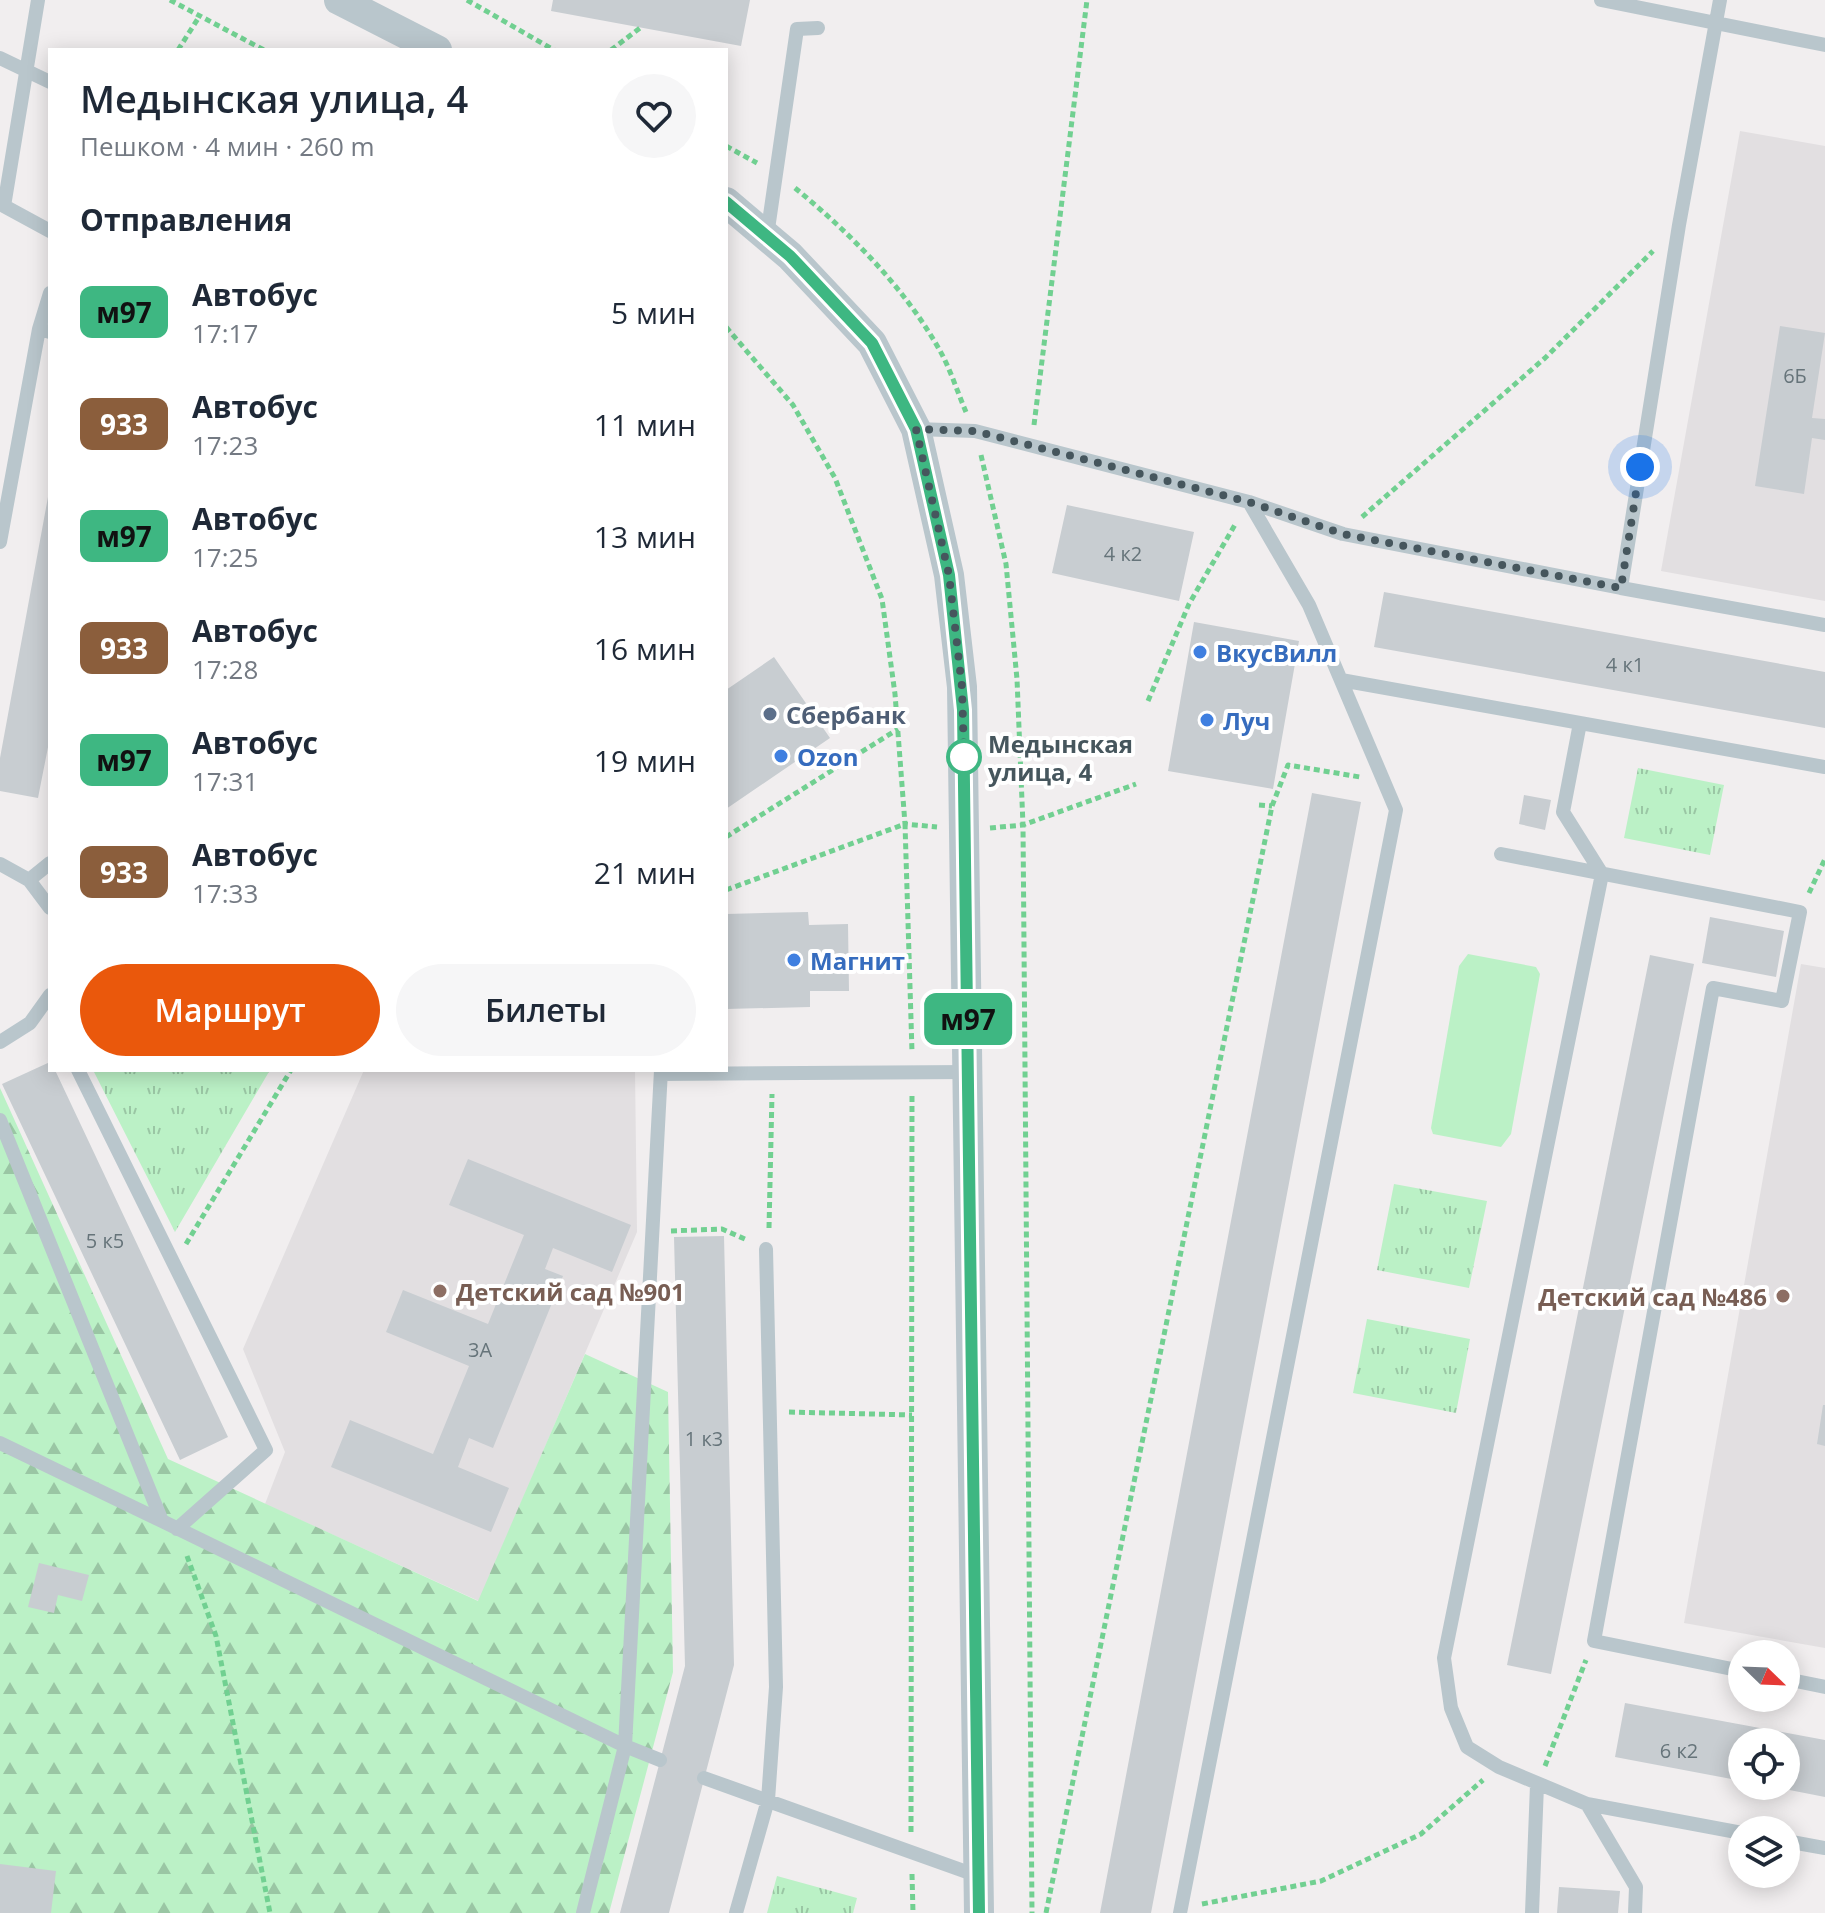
<!DOCTYPE html>
<html lang="ru">
<head>
<meta charset="utf-8">
<style>
	body { margin:0; font-family:"Open Sans",sans-serif; background:#f6f6f7; color:#1f2937; height:100vh; display:flex; flex-direction:column; font-size:30px; white-space:nowrap }
	* { box-sizing:border-box; margin:0 }
	p { font-size:26px; color:#747a83 }
	.icon { flex:none; width:44px; height:44px; fill:none; stroke:currentColor; stroke-width:2; stroke-linecap:round; stroke-linejoin:round }
	.map { position:relative; flex:1; overflow:hidden }
	.drawer { position:absolute; left:48px; top:48px; width:680px; height:1024px; display:flex; flex-direction:column; background:#fff; border-radius:0px; box-shadow:0 4px 20px #0003 }
	.drawer>* { flex:none }
	.badge { padding:0 16px; border-radius:12px; font-size:28px; line-height:52px }
	.needle { width:52px; rotate:113deg }
	.controls { position:absolute; left:1728px; top:1640px; display:grid; gap:16px }
	.controls a { display:grid; place-items:center; width:72px; height:72px; border-radius:50%; background:#fff; box-shadow:0 4px 20px #0003; font-size:40px }
	.you { position:absolute; width:40px; height:40px; margin:-20px; border:6px solid #fff; border-radius:50%; background:#1a73e8; box-shadow:0 0 0 12px #1a73e833 }
	.map>.badge { position:absolute; translate:-50% -50%; box-shadow:0 0 0 4px #fff }
	h2 { padding:0 32px; font-size:30px; line-height:72px }
	.round { display:grid; place-items:center; flex:none; width:84px; height:84px; border-radius:42px; background:#f6f6f7 }
	.head { display:flex; align-items:center; justify-content:space-between; height:136px; padding:0 32px }
	h1 { font-size:38px; font-weight:600; line-height:60px }
	.button { display:flex; gap:16px; margin-top:auto; padding:16px 32px }
	.button a { flex:1; height:92px; border-radius:48px; background:#ea580c; color:#fff; font-size:32px; font-weight:600; line-height:92px; text-align:center }
	.button a+a { background:#f6f6f7; color:#1f2937 }
	ul { padding:0; list-style:none }
	li { display:flex; align-items:center; gap:24px; height:112px; padding:0 32px }
	li div { flex:1 }
	li b { display:block; font-size:30px }
	li em { font-style:normal }
	li .badge { min-width:88px; font-weight:700; text-align:center }
	.map>svg:first-child { display:block }
	.education { fill:#e2dfe1 }
	.green { fill:#bbf1c6 }
	.forest { fill:url(#forest-firs) }
	.park { fill:url(#park-tufts) }
	.building { fill:#c8cdd1 }
	.lines { fill:none; stroke-linecap:round; stroke-linejoin:round }
	.path { stroke:#71d091; stroke-width:5; stroke-dasharray:6 4; stroke-linecap:butt }
	.service { stroke:#b9c6cc; stroke-width:14 }
	.minor { stroke:#b9c6cc; stroke-width:30 }
	.line-casing { stroke:#fff; stroke-width:18 }
	.line { stroke:#3eb782; stroke-width:12 }
	.walk { stroke:#46565d; stroke-width:8; stroke-dasharray:0 14.4 }
	.shop-dot { fill:#3f7fe0; stroke:#fff; stroke-width:3 }
	.service-dot { fill:#5c6f8a; stroke:#fff; stroke-width:3 }
	.stop-dot { fill:#fff; stroke:#3eb782; stroke-width:4 }
	.education-dot { fill:#8d6e63; stroke:#fff; stroke-width:3 }
	.labels { text-anchor:middle; dominant-baseline:central; stroke-width:8; stroke-linejoin:round; paint-order:stroke }
	.number-label { font-size:20px; fill:#66747a }
	.shop-label { font-size:24px; font-weight:bold; fill:#366cbe; stroke:#fff; text-anchor:start }
	.service-label { font-size:24px; font-weight:bold; fill:#4e5e75; stroke:#fff; text-anchor:start }
	.stop-label { font-size:24px; font-weight:bold; fill:#46565d; stroke:#fff; text-anchor:start }
	.education-label { font-size:24px; font-weight:bold; fill:#785e54; stroke:#fff; text-anchor:start }
</style>
</head>
<body>
<div class="map">
<svg width="1825" height="1913" viewBox="0 0 1825 1913">
	<defs>
		<pattern id="forest-firs" width="22" height="20" patternUnits="userSpaceOnUse" patternTransform="scale(2)"><rect width="22" height="20" fill="#bbf1c6"/><path d="M5 1l3.5 6h-7zM16 11l3.5 6h-7z" fill="#9ac6a4"/></pattern>
		<pattern id="park-tufts" width="24" height="20" patternUnits="userSpaceOnUse" patternTransform="scale(2)"><rect width="24" height="20" fill="#bbf1c6"/><path d="M3 7l-1-3M5 7V3M7 7l1-3M15 17l-1-3M17 17v-4M19 17l1-3" fill="none" stroke="#9ac6a4"/></pattern>
	</defs>
	<rect width="100%" height="100%" fill="#f1eeef"/>
	<!-- education -->
	<path class="education" d="M 1740,131 L 1825,146 L 1825,601 L 1661,571 Z
		M 1801,964 L 1825,968 L 1825,1648 L 1684,1623 Z
		M 364,1070 L 635,1070 L 637,1232 L 479,1601 L 265,1504 L 285,1452 L 243,1349 Z"/>
	<!-- green -->
	<path class="green" d="M 1468,954 L 1536,967 L 1540,974 L 1511,1134 L 1501,1147 L 1433,1134 L 1431,1128 L 1459,966 Z"/>
	<!-- forest -->
	<path class="forest" d="M 0,1088 L 168,1459 L 478,1601 L 585,1354 L 668,1392 L 673,1672 L 609,1913 L 0,1913 Z"/>
	<!-- park -->
	<path class="park" d="M 1638,768 L 1724,785 L 1710,855 L 1624,838 Z
		M 93,1070 L 270,1070 L 175,1232 Z
		M 1394,1184 L 1487,1201 L 1469,1288 L 1377,1270 Z
		M 1367,1319 L 1470,1339 L 1456,1413 L 1353,1393 Z
		M 777,1876 L 857,1898 L 853,1913 L 767,1913 Z"/>
	<!-- building -->
	<path class="building" d="M 553,0 L 750,0 L 741,46 L 551,11 Z
		M 1780,326 L 1825,333 L 1812,418 L 1825,419 L 1825,440 L 1812,438 L 1804,494 L 1755,486 Z
		M 48,497 L 50,737 L 38,798 L 0,791 L 0,758 Z
		M 1067,505 L 1194,532 L 1179,601 L 1052,573 Z
		M 1384,592 L 1825,672 L 1825,728 L 1374,647 Z
		M 1194,622 L 1299,641 L 1273,789 L 1168,771 Z
		M 774,657 L 830,738 L 726,809 L 726,690 Z
		M 1312,793 L 1361,802 L 1167,1829 L 1151,1913 L 1100,1913 Z
		M 1524,795 L 1551,800 L 1545,830 L 1519,824 Z
		M 808,912 L 809,925 L 848,924 L 849,991 L 810,991 L 810,1007 L 726,1009 L 726,914 Z
		M 1710,917 L 1784,931 L 1776,977 L 1702,963 Z
		M 1650,955 L 1694,964 L 1551,1674 L 1507,1665 Z
		M 50,1062 L 50,1070 L 55,1070 L 228,1437 L 180,1460 L 2,1084 Z
		M 468,1159 L 631,1225 L 612,1272 L 553,1248 L 545,1269 L 563,1276 L 493,1448 L 469,1438 L 458,1467 L 509,1488 L 491,1532 L 331,1467 L 350,1420 L 433,1454 L 469,1366 L 386,1332 L 403,1290 L 488,1324 L 524,1235 L 449,1205 Z
		M 724,1236 L 734,1665 L 669,1913 L 620,1913 L 685,1666 L 674,1237 Z
		M 1823,1405 L 1825,1405 L 1825,1446 L 1817,1444 Z
		M 39,1563 L 89,1575 L 82,1601 L 58,1595 L 54,1613 L 28,1607 Z
		M 1625,1703 L 1825,1740 L 1825,1797 L 1774,1787 L 1786,1786 L 1786,1742 L 1742,1742 L 1742,1781 L 1615,1757 Z
		M 0,1864 L 56,1871 L 51,1913 L 0,1913 Z
		M 1559,1887 L 1620,1891 L 1618,1913 L 1557,1913 Z"/>
	<g class="lines">
		<!-- path -->
		<path class="path" d="M 170,0 L 264,50
			M 467,0 L 554,50
			M 178,50 L 199,17
			M 611,50 L 640,28
			M 726,146 L 757,163
			M 795,188 C 850,233 904,287 939,349 C 950,368 957,391 966,412
			M 726,327 L 793,405 L 835,478 L 882,599 L 895,694 L 905,824 L 937,827
			M 1034,425 L 1087,0
			M 981,455 L 1006,564 L 1017,679 L 1023,825 L 1032,1913
			M 1362,517 L 1545,358 L 1653,251
			M 1148,701 L 1189,604 L 1236,523
			M 1259,805 L 1272,806
			M 990,828 L 1023,825 L 1136,784
			M 726,837 L 898,729
			M 726,890 L 905,824 L 912,1052
			M 1809,893 L 1825,859
			M 769,1228 L 772,1094
			M 671,1231 L 722,1229 L 747,1240
			M 186,1244 L 291,1070
			M 789,1412 L 912,1415
			M 187,1556 L 216,1636 L 270,1913
			M 1545,1766 L 1586,1660
			M 911,1832 L 912,1094
			M 912,1874 L 913,1913
			M 1202,1904 L 1321,1881 L 1421,1834 L 1483,1780
			M 1046,1913 L 1272,806 L 1288,765 L 1360,777"/>
		<!-- service -->
		<path class="service" d="M 38,0 L 4,206 L 50,231
			M 1601,0 L 1825,45
			M 0,58 L 50,82
			M 767,236 L 797,29 L 818,28
			M 39,329 L 50,293
			M 916,429 L 975,431 L 1249,502 L 1343,534 L 1621,588 L 1679,225 L 1720,0
			M 0,542 L 39,329 L 50,332
			M 1621,588 L 1825,625
			M 1341,680 L 1825,767
			M 1580,723 L 1563,812 L 1602,874 L 1444,1658 L 1451,1708 L 1467,1747 L 1499,1767 L 1587,1804 L 1742,1833
			M 1501,854 L 1800,912 L 1782,1001 L 1713,988 L 1594,1641 L 1742,1671
			M 0,864 L 29,880 L 50,908
			M 29,880 L 50,863
			M 0,1042 L 30,1023 L 50,995
			M 78,1070 L 266,1450 L 177,1529
			M 661,1074 L 969,1072
			M 0,1120 L 162,1521 L 625,1746 L 660,1760
			M 0,1443 L 162,1521
			M 1786,1679 L 1825,1687
			M 704,1778 L 978,1876
			M 1587,1804 L 1636,1887 L 1635,1913
			M 1786,1841 L 1825,1848
			M 583,1913 L 625,1746 L 661,1070
			M 736,1913 L 768,1800 L 776,1687 L 766,1249
			M 1180,1913 L 1396,810 L 1309,605 L 1249,502
			M 1532,1913 L 1537,1785"/>
		<!-- minor -->
		<path class="minor" d="M 339,0 L 437,50
			M 726,202 L 790,256 L 872,343 L 916,429 L 949,575 L 962,687 L 979,1913"/>
	</g>
	<g class="lines">
		<!-- line casing -->
		<g class="line-casing">
			<path id="line" d="M 726,202 L 790,256 L 872,343 L 916,429 L 949,575 L 963,710 L 979,1913"/>
		</g>
		<!-- line -->
		<use href="#line" class="line"/>
		<!-- walk -->
		<path class="walk" d="M 964,757 L 962,687 L 949,575 L 916,429 L 975,431 L 1249,502 L 1343,534 L 1621,588 L 1640,467"/>
	</g>
	<!-- markers -->
	<g class="shop-dot">
		<circle cx="1200" cy="652" r="8"/>
		<circle cx="1207" cy="720" r="8"/>
		<circle cx="781" cy="756" r="8"/>
		<circle cx="794" cy="960" r="8"/>
	</g>
	<circle class="service-dot" cx="770" cy="714" r="8"/>
	<circle class="stop-dot" cx="964" cy="757" r="16"/>
	<g class="education-dot">
		<circle cx="440" cy="1291" r="8"/>
		<circle cx="1783" cy="1296" r="8"/>
	</g>
	<g class="labels">
		<!-- number labels -->
		<g class="number-label">
			<text x="1795" y="375">6Б</text>
			<text x="1123" y="553">4 к2</text>
			<text x="1625" y="664">4 к1</text>
			<text x="105" y="1240">5 к5</text>
			<text x="480" y="1349">3А</text>
			<text x="704" y="1438">1 к3</text>
			<text x="1679" y="1750">6 к2</text>
		</g>
		<!-- shop labels -->
		<g class="shop-label">
			<text x="1216" y="652">ВкусВилл</text>
			<text x="1223" y="720">Луч</text>
			<text x="797" y="756">Ozon</text>
			<text x="810" y="960">Магнит</text>
		</g>
		<!-- service labels -->
		<g class="service-label">
			<text x="786" y="714">Сбербанк</text>
		</g>
		<!-- stop labels -->
		<g class="stop-label">
			<text x="988" y="743">Медынская<tspan x="988" dy="28">улица, 4</tspan></text>
		</g>
		<!-- education labels -->
		<g class="education-label">
			<text x="456" y="1291">Детский сад №901</text>
			<text x="1767" y="1296" text-anchor="end">Детский сад №486</text>
		</g>
	</g>
</svg>
<div class="controls">
<a><svg class="needle" viewBox="-14 -14 28 28"><path d="M0-13l5 13h-10z" fill="#e53935"/><path d="M0 13l5-13h-10z" fill="#747a83"/></svg></a>
<a><svg class="icon" aria-label="locate" viewBox="0 0 24 24"><circle cx="12" cy="12" r="6"/><path d="M12 2v4M12 18v4M2 12h4M18 12h4"/></svg></a>
<a><svg class="icon" aria-label="layers" viewBox="0 0 24 24"><path d="M12 4l9 5-9 5-9-5zM3 14l9 5 9-5"/></svg></a>
</div>
<div class="you" style="left:1640px;top:467px"></div>
<b class="badge" style="left:968px;top:1019px;background:#3eb782;color:#111">м97</b>
<section class="drawer">
<div class="head"><div><h1>Медынская улица, 4</h1><p>Пешком · 4 мин · 260 m</p></div><a class="round"><svg class="icon" aria-label="heart" viewBox="0 0 24 24"><path d="M12 20l-8-8c-3-5 5-10 8-4 3-6 11-1 8 4z"/></svg></a></div>
<h2>Отправления</h2>
<ul>
<li><span class="badge" style="background:#3eb782;color:#111">м97</span><div><b>Автобус</b><p>17:17</p></div><em>5 мин</em></li>
<li><span class="badge" style="background:#8b5e3c;color:#fff">933</span><div><b>Автобус</b><p>17:23</p></div><em>11 мин</em></li>
<li><span class="badge" style="background:#3eb782;color:#111">м97</span><div><b>Автобус</b><p>17:25</p></div><em>13 мин</em></li>
<li><span class="badge" style="background:#8b5e3c;color:#fff">933</span><div><b>Автобус</b><p>17:28</p></div><em>16 мин</em></li>
<li><span class="badge" style="background:#3eb782;color:#111">м97</span><div><b>Автобус</b><p>17:31</p></div><em>19 мин</em></li>
<li><span class="badge" style="background:#8b5e3c;color:#fff">933</span><div><b>Автобус</b><p>17:33</p></div><em>21 мин</em></li>
</ul>
<div class="button"><a>Маршрут</a><a>Билеты</a></div>
</section>
</div>
</body>
</html>
